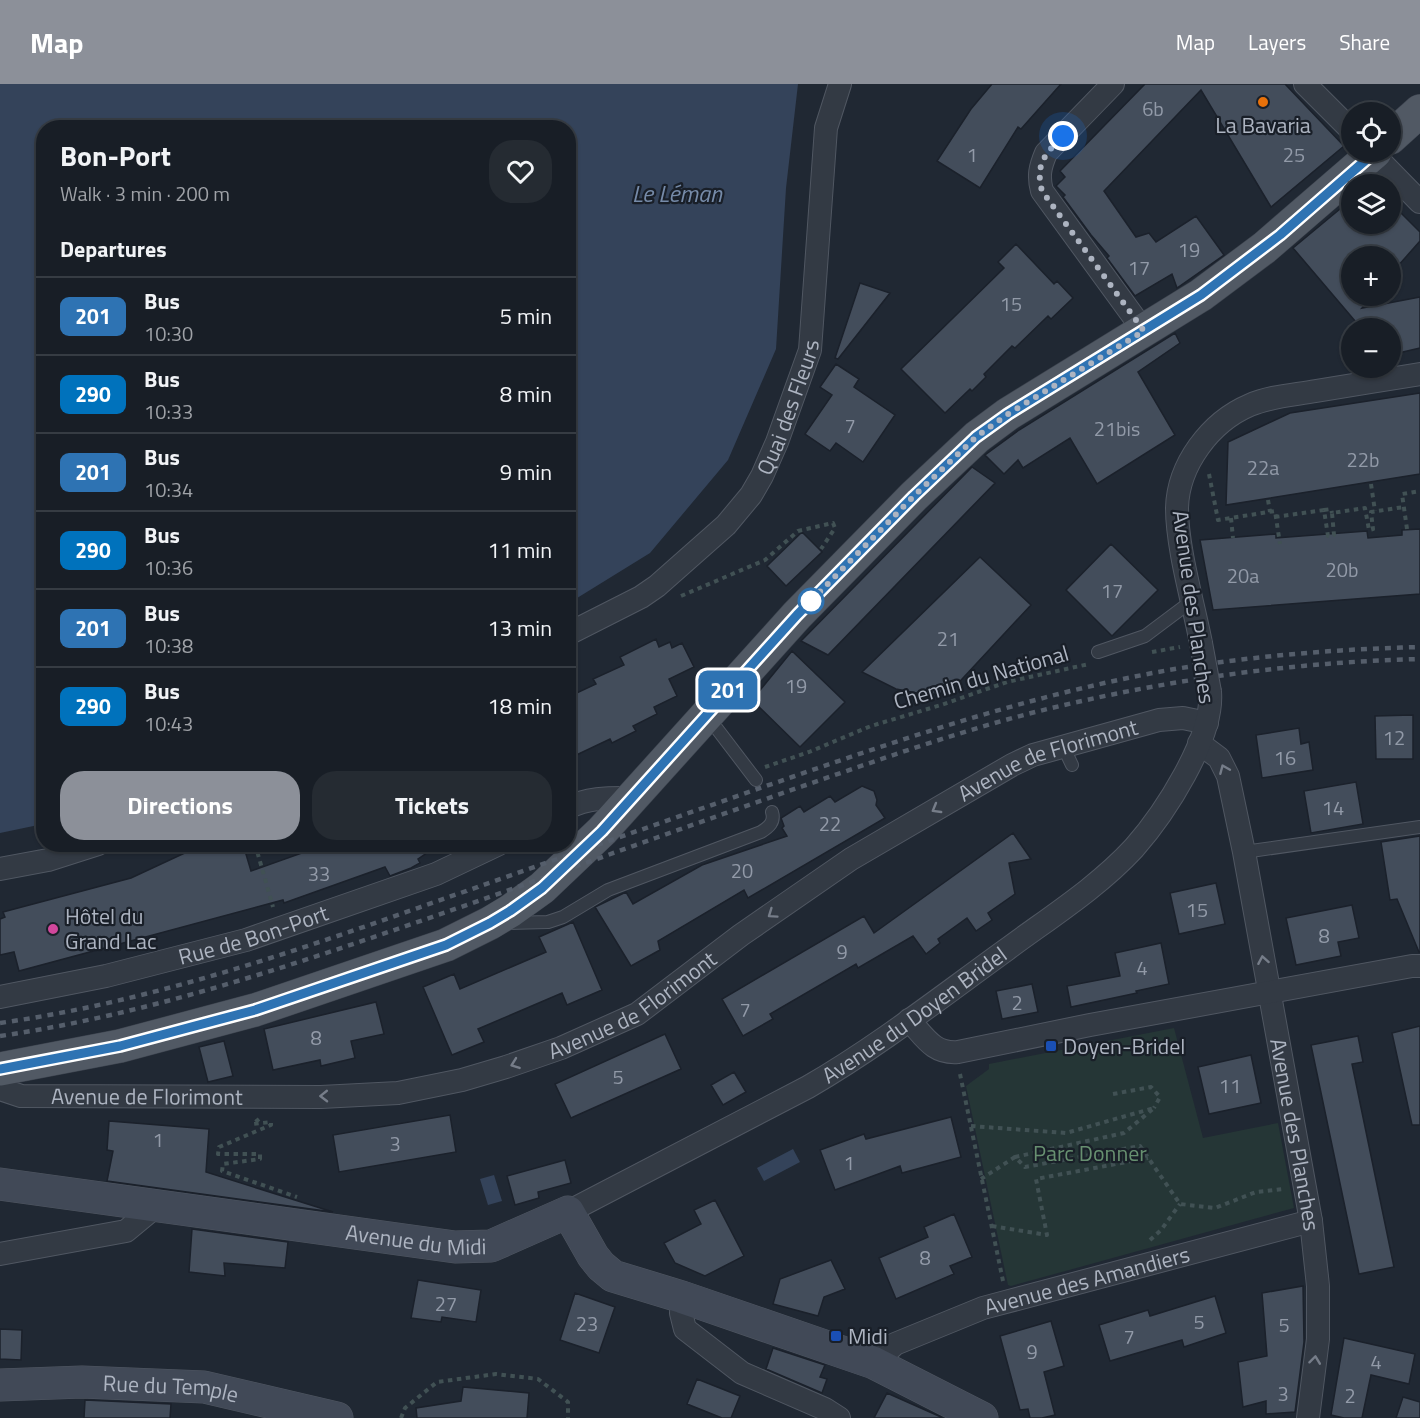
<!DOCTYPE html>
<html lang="en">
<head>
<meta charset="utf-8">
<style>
	body { margin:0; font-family:"Titillium Web",sans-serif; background:#252b32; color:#f1f3f6; height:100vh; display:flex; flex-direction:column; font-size:22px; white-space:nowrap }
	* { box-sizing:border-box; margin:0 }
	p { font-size:20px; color:#9fa2a7 }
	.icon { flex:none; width:33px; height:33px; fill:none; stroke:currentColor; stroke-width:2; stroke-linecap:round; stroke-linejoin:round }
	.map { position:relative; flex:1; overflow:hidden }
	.side { position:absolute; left:36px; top:36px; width:540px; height:732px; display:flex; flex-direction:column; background:#181e26; border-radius:24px; box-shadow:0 2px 4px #0004,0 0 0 2px #363c43 }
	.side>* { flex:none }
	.badge { padding:0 12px; border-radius:9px; font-size:21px; line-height:39px }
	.tools { position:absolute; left:1341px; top:18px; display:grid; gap:12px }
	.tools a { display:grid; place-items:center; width:60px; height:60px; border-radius:50%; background:#181e26; box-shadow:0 2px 4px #0004,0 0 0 2px #363c43; font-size:30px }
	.you { position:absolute; width:30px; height:30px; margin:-15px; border:4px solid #fff; border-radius:50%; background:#1a73e8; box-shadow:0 0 0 9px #1a73e833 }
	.map>.badge { position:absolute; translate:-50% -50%; box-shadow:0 0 0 3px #fff }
	h2 { padding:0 24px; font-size:22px; line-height:54px }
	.round { display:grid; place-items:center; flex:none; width:63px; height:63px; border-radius:24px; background:#252b32 }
	.summary { display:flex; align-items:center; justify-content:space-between; height:102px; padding:0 24px }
	h1 { font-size:28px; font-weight:700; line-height:45px }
	.cta { display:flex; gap:12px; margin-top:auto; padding:12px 24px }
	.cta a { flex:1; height:69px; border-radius:24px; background:#8c9099; color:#fff; font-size:24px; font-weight:700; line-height:69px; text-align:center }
	.cta a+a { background:#252b32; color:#f1f3f6 }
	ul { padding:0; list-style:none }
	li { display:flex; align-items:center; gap:18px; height:78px; padding:0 24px; border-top:2px solid #363c43 }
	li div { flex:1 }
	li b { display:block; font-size:22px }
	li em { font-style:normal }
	li .badge { min-width:66px; font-weight:700; text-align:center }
	header { display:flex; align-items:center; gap:36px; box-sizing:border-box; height:84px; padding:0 30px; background:#8c9099; color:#fff }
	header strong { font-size:28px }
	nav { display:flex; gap:33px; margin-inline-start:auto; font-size:21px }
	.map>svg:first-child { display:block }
	.green { fill:#253636 }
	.water { fill:#34435a }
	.building { fill:#434d5b; stroke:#1b212b; stroke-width:1.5 }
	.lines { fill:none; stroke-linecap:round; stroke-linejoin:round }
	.lane-casing { stroke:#505762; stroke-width:14 }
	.street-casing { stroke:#505762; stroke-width:24 }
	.secondary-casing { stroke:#505762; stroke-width:33 }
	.primary-casing { stroke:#3c434e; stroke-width:34 }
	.path { stroke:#415154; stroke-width:4; stroke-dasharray:4.5 4.5; stroke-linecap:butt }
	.lane { stroke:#333a44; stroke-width:12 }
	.street { stroke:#333a44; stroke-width:22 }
	.secondary { stroke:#414957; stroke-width:32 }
	.primary { stroke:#515964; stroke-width:33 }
	.rail { stroke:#555e6b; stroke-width:4.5; stroke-dasharray:6 6; stroke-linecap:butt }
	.street-bridge-casing { stroke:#505762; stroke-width:24; stroke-linecap:butt }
	.street-bridge { stroke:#333a44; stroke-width:22 }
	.oneway { stroke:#767d89 }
	.line-casing { stroke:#fff; stroke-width:14 }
	.line { stroke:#2e73b3; stroke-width:9 }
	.walk { stroke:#adb4c1; stroke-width:6; stroke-dasharray:0 10.8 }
	.food-dot { fill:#e8710a; stroke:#191f28; stroke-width:2 }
	.stop-dot { fill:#fff; stroke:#2e73b3; stroke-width:3 }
	.hotel-dot { fill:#d1479c; stroke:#191f28; stroke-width:2 }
	.transit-dot { fill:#1a4fb4; stroke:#191f28; stroke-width:2 }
	.labels { text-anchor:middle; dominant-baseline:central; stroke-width:4.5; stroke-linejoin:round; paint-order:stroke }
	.number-label { font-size:20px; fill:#929aa8 }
	.poi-label { font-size:22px; fill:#adb4c1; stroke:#191f28; text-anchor:start }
	.street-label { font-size:22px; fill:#adb4c1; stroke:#191f28 }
	.park-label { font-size:22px; fill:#679070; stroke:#191f28 }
	.water-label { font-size:24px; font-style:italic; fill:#768ba9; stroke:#191f28 }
</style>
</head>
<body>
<header>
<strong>Map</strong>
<nav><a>Map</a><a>Layers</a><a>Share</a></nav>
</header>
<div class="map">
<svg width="1420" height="1334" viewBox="0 0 1420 1334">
	<rect width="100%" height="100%" fill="#202833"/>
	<!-- green -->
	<path class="green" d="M 1174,944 L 1203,1054 L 1278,1039 L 1294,1124 L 1011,1202 L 1008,1201 L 966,1002 L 989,985 L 989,980 Z"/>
	<!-- water -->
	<path class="water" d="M 0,0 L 798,0 L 786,104 L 776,265 L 728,376 L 650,469 L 569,519 L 568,44 L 44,44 L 43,740 L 0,749 Z
		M 793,1065 L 800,1078 L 764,1097 L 757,1084 Z
		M 494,1091 L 502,1117 L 488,1121 L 480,1095 Z"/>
	<!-- building -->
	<path class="building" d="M 992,0 L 1061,0 L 1021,45 L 1018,43 L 980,104 L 937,77 L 971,25 Z
		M 1145,0 L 1285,0 L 1344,62 L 1271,123 L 1201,6 L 1104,107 L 1136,153 L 1149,149 L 1156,158 L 1196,132 L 1224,171 L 1177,204 L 1172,190 L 1135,212 L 1107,174 L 1109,172 L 1091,151 L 1063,113 L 1065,111 L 1056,102 L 1065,93 L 1060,87 Z
		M 1352,115 L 1352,140 L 1390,140 L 1390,118 L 1420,148 L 1420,157 L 1390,191 L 1390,172 L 1352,172 L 1352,212 L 1373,212 L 1362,224 L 1420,213 L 1420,264 L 1390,271 L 1390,244 L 1361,244 L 1293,164 Z
		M 1016,160 L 1054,200 L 1057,197 L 1073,214 L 1051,235 L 1048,232 L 1015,264 L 1012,262 L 984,290 L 986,293 L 972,307 L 970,305 L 945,329 L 901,285 L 1004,184 L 998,178 Z
		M 860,199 L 890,209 L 838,275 L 835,274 Z
		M 1175,249 L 1180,259 L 1138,288 L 1175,351 L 1097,400 L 1070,354 L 1023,384 L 1018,376 L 1004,390 L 985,371 L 1019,346 Z
		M 836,280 L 859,295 L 854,303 L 895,331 L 863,378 L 836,359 L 830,367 L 805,350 L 832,311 L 820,303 Z
		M 1420,309 L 1420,390 L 1226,421 L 1228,358 L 1290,329 Z
		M 972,383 L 995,399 L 828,571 L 801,557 Z
		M 1420,445 L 1420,510 L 1213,526 L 1200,456 L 1276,450 L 1276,454 L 1367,447 L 1368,454 L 1402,451 L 1402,446 Z
		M 802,448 L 822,468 L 786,502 L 767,482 Z
		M 1111,460 L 1158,506 L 1112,552 L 1066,506 Z
		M 980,473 L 1031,521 L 950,608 L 927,611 L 896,605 L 862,588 Z
		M 656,555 L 659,563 L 670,558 L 672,564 L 682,559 L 694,583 L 669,595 L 677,612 L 654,623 L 657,630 L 633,642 L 636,647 L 612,659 L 610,655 L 568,675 L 568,613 L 596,600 L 593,595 L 624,581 L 620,573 Z
		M 792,567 L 845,618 L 800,663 L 752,616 Z
		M 1413,631 L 1413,675 L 1376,675 L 1375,632 Z
		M 1299,644 L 1301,660 L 1309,658 L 1313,686 L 1262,694 L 1256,651 Z
		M 1356,698 L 1363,740 L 1311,749 L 1304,707 Z
		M 862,702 L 874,707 L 877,716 L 876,721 L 885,734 L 748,814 L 744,806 L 658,857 L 660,866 L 631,882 L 595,823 L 626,808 L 633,820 L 702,781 L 787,752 L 782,744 L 784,742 L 781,734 L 800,722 L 804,728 L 830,712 L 835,718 Z
		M 1013,749 L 1031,775 L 1009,779 L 1015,810 L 988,829 L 992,836 L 976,847 L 967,834 L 938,855 L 940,859 L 926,870 L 913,852 L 858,884 L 856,880 L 770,930 L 773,935 L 743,952 L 722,915 L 864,832 L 874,849 Z
		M 1420,752 L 1420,868 L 1419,868 L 1397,815 L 1390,816 L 1381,758 Z
		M 204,760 L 243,760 L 251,787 L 327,760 L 440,760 L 418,775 L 420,779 L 411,784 L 390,792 L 385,783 L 284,819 L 283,816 L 19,887 L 14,868 L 0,871 L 0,835 L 5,833 L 3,828 L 131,794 Z
		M 1216,799 L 1225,840 L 1179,850 L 1170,809 Z
		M 1352,821 L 1359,854 L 1338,858 L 1341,872 L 1296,881 L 1286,834 Z
		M 573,838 L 602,906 L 567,921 L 562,909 L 478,945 L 484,958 L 452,971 L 423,903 L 454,890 L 460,905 L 546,868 L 539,853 Z
		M 1161,859 L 1169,900 L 1136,907 L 1137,909 L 1071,923 L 1067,902 L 1120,892 L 1115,869 Z
		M 1032,900 L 1038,928 L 1002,935 L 996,907 Z
		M 376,918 L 384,950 L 351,957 L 355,974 L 321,982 L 320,976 L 273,986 L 264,945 Z
		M 1420,942 L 1420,1041 L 1412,1041 L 1392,949 Z
		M 665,950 L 681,985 L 571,1034 L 555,1000 Z
		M 1358,952 L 1363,978 L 1352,980 L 1394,1183 L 1359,1190 L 1311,961 Z
		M 224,957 L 233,992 L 208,998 L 199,963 Z
		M 1251,971 L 1261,1019 L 1209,1030 L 1198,983 Z
		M 734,988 L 746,1008 L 723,1021 L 711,1001 Z
		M 450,1031 L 456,1068 L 339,1088 L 333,1051 Z
		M 951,1033 L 961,1073 L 902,1089 L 900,1082 L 835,1106 L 820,1066 L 864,1050 L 866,1055 Z
		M 109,1037 L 209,1045 L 206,1088 L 333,1128 L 107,1097 L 113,1067 L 107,1066 Z
		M 565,1076 L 571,1099 L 538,1108 L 539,1114 L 515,1121 L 507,1092 Z
		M 715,1116 L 744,1172 L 705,1192 L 675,1179 L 664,1159 L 701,1140 L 694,1126 Z
		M 954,1130 L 972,1173 L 950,1182 L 954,1190 L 896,1215 L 879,1174 L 928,1153 L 924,1143 Z
		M 192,1145 L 288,1158 L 285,1184 L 224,1179 L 225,1192 L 189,1188 Z
		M 831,1176 L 845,1205 L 824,1213 L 818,1232 L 773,1220 L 780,1195 Z
		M 418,1196 L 481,1206 L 476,1238 L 442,1233 L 441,1238 L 411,1234 Z
		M 1303,1202 L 1304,1258 L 1295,1328 L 1266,1330 L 1266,1317 L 1243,1323 L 1238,1278 L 1267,1272 L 1262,1209 Z
		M 575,1209 L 615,1223 L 599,1269 L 560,1256 Z
		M 1215,1212 L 1226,1249 L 1184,1263 L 1182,1256 L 1110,1277 L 1099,1241 L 1148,1226 L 1150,1232 Z
		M 1051,1237 L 1064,1282 L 1044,1288 L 1055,1331 L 1042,1334 L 1030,1334 L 1028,1325 L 1020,1326 L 1000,1252 Z
		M 0,1245 L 22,1246 L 21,1276 L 0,1275 Z
		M 1344,1254 L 1415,1270 L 1409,1300 L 1371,1291 L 1362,1334 L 1344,1334 L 1331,1331 Z
		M 773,1264 L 825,1281 L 820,1293 L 827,1295 L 822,1309 L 766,1285 Z
		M 697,1295 L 740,1312 L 731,1334 L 722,1334 L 687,1320 Z
		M 463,1303 L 529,1309 L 527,1334 L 417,1334 L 416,1324 L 461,1317 Z
		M 887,1309 L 941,1333 L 942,1334 L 874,1334 Z
		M 1403,1313 L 1420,1318 L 1420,1334 L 1396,1334 Z
		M 85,1316 L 171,1320 L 170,1334 L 84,1334 Z"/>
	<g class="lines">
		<!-- lane casing -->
		<g class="lane-casing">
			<path id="lane" d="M 1098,568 L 1145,552 L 1193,516
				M 708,633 L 756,696
				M 1063,662 L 1072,681
				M 1244,768 L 1420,743
				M 507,839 L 548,838 L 563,833 L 608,806 L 761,748 C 769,743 775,738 772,728"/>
		</g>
		<!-- street casing -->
		<g class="street-casing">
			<g id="street">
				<path d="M 1113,0 L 1046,69 C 1040,83 1038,92 1042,107 L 1144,247"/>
				<path d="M 1305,0 L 1352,47"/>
				<path d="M 1371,68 L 1420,118"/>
				<path id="s1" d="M 568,550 L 641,513 L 657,502 L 726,441 L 751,411 L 762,392 L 777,358 L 810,266 L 826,44 L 840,0"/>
				<path d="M 1201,559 C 1193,518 1177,464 1177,424 C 1178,381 1210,338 1250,321 C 1271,312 1294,311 1316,307 C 1351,301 1385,296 1420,290"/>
				<path id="s2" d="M 1199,659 L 1219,674 L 1228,692 L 1244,768 L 1311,1137 L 1318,1202 L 1318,1255 L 1308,1334"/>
				<path d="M 568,724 C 588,713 611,714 632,714"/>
				<path d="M 0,785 L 48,776 L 98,760"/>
				<path id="s3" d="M 0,913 L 106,892 L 246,856 L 436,790 L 499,760"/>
				<path d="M 909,936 C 925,953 933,970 958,968 L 1090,941 L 1412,882 L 1420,882"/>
				<path id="s4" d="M 0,1005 L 21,1012 L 321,1013 L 398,1009 L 462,996 L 506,983 L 561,964 L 637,930 L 741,851 L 851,775 L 1012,681 L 1033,671 L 1159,636 L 1183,634 L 1207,639"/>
				<path id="s5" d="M 568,1128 L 808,1003 C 877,963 941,913 1006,866 C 1049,834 1097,804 1134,764 C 1164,730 1214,654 1210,608"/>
				<path d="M 0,1170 L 126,1147 L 155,1123"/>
				<path d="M 682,1213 L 681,1229 L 685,1245 L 742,1289 L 825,1325 L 839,1334"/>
				<path id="s6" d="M 874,1279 L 895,1260 L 983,1224 L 1311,1137"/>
			</g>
		</g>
		<!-- secondary casing -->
		<g class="secondary-casing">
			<g id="secondary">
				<path id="s7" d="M 0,1100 L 455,1163 L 491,1162 L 568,1128 L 593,1172 L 601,1182 L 613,1192 L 682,1213 L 874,1279 L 982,1334"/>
				<path id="s8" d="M 0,1301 L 82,1298 L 204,1303 L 337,1334"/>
			</g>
		</g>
		<!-- primary casing -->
		<g class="primary-casing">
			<path id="primary" d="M 1390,54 L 1420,27
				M 0,985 L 120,962 L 255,926 L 446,861 L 490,839 L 510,827 L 542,804 L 602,747 L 797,531 L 914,412 L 977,353 L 1008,330 L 1201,211 L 1264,164 L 1375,68"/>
		</g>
		<!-- path -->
		<path class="path" d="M 1209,390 L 1218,436 L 1275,427 L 1280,460
			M 1371,400 L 1375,427
			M 1268,416 L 1270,428
			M 1324,426 L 1331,425 L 1332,429
			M 1275,433 L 1324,426 L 1328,452 L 1334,451 L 1332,429 L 1365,424 L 1369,446 L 1373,445 L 1371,428 L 1404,423
			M 1231,434 L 1233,454
			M 1407,445 L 1402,410 L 1420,407
			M 681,512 L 765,476 L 798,447 L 833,439 L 835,444 L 821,465
			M 1152,568 L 1180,563
			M 765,683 L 809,668 L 871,642 L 941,621 L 1007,598 L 1089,580
			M 255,760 L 273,823
			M 960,990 L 1003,1197
			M 1113,1010 L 1151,1003 L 1160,1013 L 1154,1024
			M 259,1035 L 253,1040 L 271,1038 L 271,1041 L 219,1063 L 218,1070 L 260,1070 L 260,1075 L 223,1080 L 222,1087 L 297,1113
			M 971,1042 L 1066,1049 L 1154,1024 L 1124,1049 L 1015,1073 L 1025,1083 L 1140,1062 L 1180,1120 L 1215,1124 L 1256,1108 L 1283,1105
			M 981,1095 L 1015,1073
			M 992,1142 L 1047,1151 L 1036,1095 L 1148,1074
			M 1150,1156 L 1161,1146 L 1180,1120
			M 401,1334 L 405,1324 L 437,1298 L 496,1290 L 538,1295 L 568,1318 L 568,1334"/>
		<!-- lane -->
		<use href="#lane" class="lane"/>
		<!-- street -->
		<use href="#street" class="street"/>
		<!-- secondary -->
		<use href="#secondary" class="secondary"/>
		<!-- primary -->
		<use href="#primary" class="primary"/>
		<!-- rail -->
		<path class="rail" d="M 0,939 C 155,917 302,865 449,813 C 563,773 677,733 792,693 C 916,650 1040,609 1169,586 C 1252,572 1336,565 1420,563
			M 0,952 C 150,930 293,881 435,832 C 559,789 682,744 806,701 C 890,672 974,642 1060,622 C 1179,594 1299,578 1420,575"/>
		<!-- street-bridge casing -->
		<g class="street-bridge-casing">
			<path id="street-bridge" d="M 1201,559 L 1210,608"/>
		</g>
		<!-- street-bridge -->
		<use href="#street-bridge" class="street-bridge"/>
	</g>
	<!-- one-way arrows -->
	<defs><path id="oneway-chevron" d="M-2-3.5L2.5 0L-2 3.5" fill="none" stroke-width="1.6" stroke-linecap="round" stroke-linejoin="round" transform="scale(1.5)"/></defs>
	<g class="oneway">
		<use href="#oneway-chevron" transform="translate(1224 685) rotate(-113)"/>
		<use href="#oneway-chevron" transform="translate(936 725) rotate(150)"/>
		<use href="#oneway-chevron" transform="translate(772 830) rotate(145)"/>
		<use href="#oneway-chevron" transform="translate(1263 876) rotate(-100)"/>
		<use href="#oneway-chevron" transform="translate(515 980) rotate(160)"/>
		<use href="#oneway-chevron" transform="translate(324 1012) rotate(179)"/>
		<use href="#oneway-chevron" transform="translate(1315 1276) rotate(-83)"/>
	</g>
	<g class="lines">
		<!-- line casing -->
		<g class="line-casing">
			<path id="line" d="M 0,985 L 120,962 L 255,926 L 446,861 L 490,839 L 510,827 L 542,804 L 602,747 L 797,531 L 914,412 L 976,353 L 1008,330 L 1201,211 L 1280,151 L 1375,68"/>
		</g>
		<!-- line -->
		<use href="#line" class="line"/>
		<!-- walk -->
		<path class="walk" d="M 811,517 L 808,520 L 914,412 L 976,353 L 1008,330 L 1144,247 L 1042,107 C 1035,80 1045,70 1063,52"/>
	</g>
	<!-- markers -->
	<circle class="food-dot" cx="1263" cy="18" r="6"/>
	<circle class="stop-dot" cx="811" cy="517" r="12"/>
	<circle class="hotel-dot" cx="53" cy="845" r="6"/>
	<g class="transit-dot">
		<rect x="1045" y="956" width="12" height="12" rx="3"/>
		<rect x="830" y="1246" width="12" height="12" rx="3"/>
	</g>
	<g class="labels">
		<!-- number labels -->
		<g class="number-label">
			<text x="1153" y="24">6b</text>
			<text x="972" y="70">1</text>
			<text x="1294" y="70">25</text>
			<text x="1189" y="165">19</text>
			<text x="1139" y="183">17</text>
			<text x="1011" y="219">15</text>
			<text x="850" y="341">7</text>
			<text x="1117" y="344">21bis</text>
			<text x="1363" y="375">22b</text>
			<text x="1263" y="383">22a</text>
			<text x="1342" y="485">20b</text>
			<text x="1243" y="491">20a</text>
			<text x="1112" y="506">17</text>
			<text x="948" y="554">21</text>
			<text x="796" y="601">19</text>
			<text x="1394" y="653">12</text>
			<text x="1285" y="673">16</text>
			<text x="1333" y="723">14</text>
			<text x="830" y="739">22</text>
			<text x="742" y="786">20</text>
			<text x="319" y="789">33</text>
			<text x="1197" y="825">15</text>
			<text x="1324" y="851">8</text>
			<text x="842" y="867">9</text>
			<text x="1142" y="883">4</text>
			<text x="1017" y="918">2</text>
			<text x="745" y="925">7</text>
			<text x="316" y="953">8</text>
			<text x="618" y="992">5</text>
			<text x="1230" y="1001">11</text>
			<text x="158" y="1055">1</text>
			<text x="395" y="1059">3</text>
			<text x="849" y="1078">1</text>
			<text x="925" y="1173">8</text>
			<text x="446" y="1219">27</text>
			<text x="1199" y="1237">5</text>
			<text x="587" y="1239">23</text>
			<text x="1284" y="1240">5</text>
			<text x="1129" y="1252">7</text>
			<text x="1032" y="1267">9</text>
			<text x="1376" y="1277">4</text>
			<text x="1283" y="1309">3</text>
			<text x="1350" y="1311">2</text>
		</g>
		<!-- poi labels -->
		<g class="poi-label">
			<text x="1263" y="41" text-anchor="middle">La Bavaria</text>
			<text x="65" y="832">Hôtel du<tspan x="65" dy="25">Grand Lac</tspan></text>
			<text x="1063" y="962">Doyen-Bridel</text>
			<text x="848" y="1252">Midi</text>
		</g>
		<!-- street labels -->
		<g class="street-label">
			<text stroke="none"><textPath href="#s1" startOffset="328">Quai des Fleurs</textPath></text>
			<text transform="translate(1194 523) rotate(82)">Avenue des Planches</text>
			<text transform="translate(981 593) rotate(-16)">Chemin du National</text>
			<text stroke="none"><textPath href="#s4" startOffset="1138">Avenue de Florimont</textPath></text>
			<text stroke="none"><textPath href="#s3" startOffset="261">Rue de Bon-Port</textPath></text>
			<text stroke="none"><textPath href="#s4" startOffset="652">Avenue de Florimont</textPath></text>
			<text stroke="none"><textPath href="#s5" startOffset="399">Avenue du Doyen Bridel</textPath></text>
			<text stroke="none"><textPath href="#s4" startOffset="148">Avenue de Florimont</textPath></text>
			<text stroke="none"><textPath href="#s2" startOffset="410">Avenue des Planches</textPath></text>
			<text stroke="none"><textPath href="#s7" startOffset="420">Avenue du Midi</textPath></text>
			<text stroke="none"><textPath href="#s6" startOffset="231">Avenue des Amandiers</textPath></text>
			<text stroke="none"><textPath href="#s8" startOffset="171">Rue du Temple</textPath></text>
		</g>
		<!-- park labels -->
		<g class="park-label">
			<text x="1090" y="1069">Parc Donner</text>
		</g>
		<!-- water labels -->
		<g class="water-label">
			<text x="677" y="109">Le Léman</text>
		</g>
	</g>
</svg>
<div class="tools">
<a><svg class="icon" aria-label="locate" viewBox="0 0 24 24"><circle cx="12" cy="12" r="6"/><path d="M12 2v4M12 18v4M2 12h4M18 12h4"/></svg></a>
<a><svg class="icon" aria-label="layers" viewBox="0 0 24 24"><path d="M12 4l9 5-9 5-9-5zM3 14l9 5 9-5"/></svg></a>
<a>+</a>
<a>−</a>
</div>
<div class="you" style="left:1063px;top:52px"></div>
<b class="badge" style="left:728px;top:606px;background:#2e73b3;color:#fff">201</b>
<section class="side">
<div class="summary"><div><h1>Bon-Port</h1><p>Walk · 3 min · 200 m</p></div><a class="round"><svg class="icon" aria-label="heart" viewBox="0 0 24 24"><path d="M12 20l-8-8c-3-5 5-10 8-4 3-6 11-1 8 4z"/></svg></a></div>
<h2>Departures</h2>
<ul>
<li><span class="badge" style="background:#2e73b3;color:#fff">201</span><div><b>Bus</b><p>10:30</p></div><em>5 min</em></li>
<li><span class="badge" style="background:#0072bc;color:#fff">290</span><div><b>Bus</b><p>10:33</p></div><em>8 min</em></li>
<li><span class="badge" style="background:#2e73b3;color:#fff">201</span><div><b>Bus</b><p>10:34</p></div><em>9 min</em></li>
<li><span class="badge" style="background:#0072bc;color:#fff">290</span><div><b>Bus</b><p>10:36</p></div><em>11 min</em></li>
<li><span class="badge" style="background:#2e73b3;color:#fff">201</span><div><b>Bus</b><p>10:38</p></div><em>13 min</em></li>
<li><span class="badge" style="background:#0072bc;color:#fff">290</span><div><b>Bus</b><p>10:43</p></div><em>18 min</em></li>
</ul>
<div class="cta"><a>Directions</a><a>Tickets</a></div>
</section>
</div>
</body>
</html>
